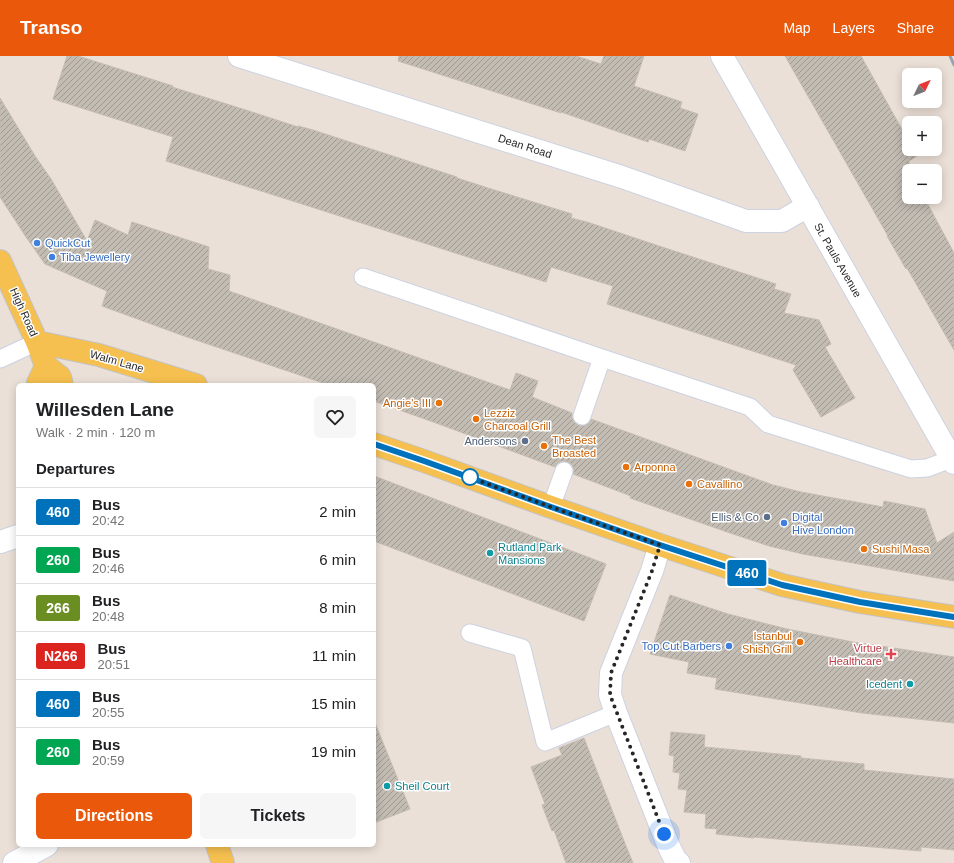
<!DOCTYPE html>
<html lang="en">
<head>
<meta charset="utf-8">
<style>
	body { margin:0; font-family:Helvetica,sans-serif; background:#f6f6f6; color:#202124; height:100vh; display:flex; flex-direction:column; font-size:15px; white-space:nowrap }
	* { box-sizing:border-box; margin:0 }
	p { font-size:13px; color:#757577 }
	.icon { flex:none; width:22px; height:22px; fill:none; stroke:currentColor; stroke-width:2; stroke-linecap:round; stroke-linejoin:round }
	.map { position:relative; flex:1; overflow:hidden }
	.panel { position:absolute; left:16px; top:327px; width:360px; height:464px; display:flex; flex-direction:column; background:#fff; border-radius:6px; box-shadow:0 2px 10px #0003 }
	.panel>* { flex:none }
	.badge { padding:0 8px; border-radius:3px; font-size:14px; line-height:26px }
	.needle { width:26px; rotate:47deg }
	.buttons { position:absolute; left:902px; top:12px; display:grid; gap:8px }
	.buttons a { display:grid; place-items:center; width:40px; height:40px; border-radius:6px; background:#fff; box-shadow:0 2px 10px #0003; font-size:20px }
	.you { position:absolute; width:20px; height:20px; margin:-10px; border:3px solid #fff; border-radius:50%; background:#1a73e8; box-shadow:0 0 0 6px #1a73e833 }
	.map>.badge { position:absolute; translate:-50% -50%; box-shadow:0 0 0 2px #fff }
	h2 { padding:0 20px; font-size:15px; line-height:36px }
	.round { display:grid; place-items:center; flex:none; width:42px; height:42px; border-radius:6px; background:#f6f6f6 }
	.overview { display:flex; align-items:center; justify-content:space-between; height:68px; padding:0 20px }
	h1 { font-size:19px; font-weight:700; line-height:30px }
	.primary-button { display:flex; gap:8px; margin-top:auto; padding:8px 20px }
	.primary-button a { flex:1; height:46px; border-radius:6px; background:#ea580c; color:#fff; font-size:16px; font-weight:700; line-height:46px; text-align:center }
	.primary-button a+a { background:#f6f6f6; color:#202124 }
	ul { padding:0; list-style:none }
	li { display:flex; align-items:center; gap:12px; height:48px; padding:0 20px; border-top:1px solid #e0e0e0 }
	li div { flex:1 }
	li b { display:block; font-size:15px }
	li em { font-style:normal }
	li .badge { min-width:44px; font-weight:700; text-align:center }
	header { display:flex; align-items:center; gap:24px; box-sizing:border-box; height:56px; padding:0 20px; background:#ea580c; color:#fff }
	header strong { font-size:19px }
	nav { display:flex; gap:22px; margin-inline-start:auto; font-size:14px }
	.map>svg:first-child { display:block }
	.building { fill:url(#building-hatch); stroke:#c5bcb1 }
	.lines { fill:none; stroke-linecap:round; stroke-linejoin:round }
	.service-casing { stroke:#ccd2e1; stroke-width:19 }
	.minor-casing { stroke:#ccd2e1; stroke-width:24 }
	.tertiary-casing { stroke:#ccd2e1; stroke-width:24 }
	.primary-casing { stroke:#c3c3c3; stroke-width:24 }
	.service { stroke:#fff; stroke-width:17 }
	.minor { stroke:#fff; stroke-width:22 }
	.tertiary { stroke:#fff; stroke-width:22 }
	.primary { stroke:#f6c050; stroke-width:22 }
	.rail { stroke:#9aa0b2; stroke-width:3 }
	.line-casing { stroke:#fff; stroke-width:9 }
	.line { stroke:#0072bc; stroke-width:6 }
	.walk { stroke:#272727; stroke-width:4; stroke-dasharray:0 7.2 }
	.shop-dot { fill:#3f7fe0; stroke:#fff; stroke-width:1.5 }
	.food-dot { fill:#e8710a; stroke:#fff; stroke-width:1.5 }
	.service-dot { fill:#5c6f8a; stroke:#fff; stroke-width:1.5 }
	.stop-dot { fill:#fff; stroke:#0072bc; stroke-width:2 }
	.culture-dot { fill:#0f9aa8; stroke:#fff; stroke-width:1.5 }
	.health-dot { fill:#e0444e; stroke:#fff; stroke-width:1.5 }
	.labels { text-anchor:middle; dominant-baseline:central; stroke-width:3; stroke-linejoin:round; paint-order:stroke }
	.street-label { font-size:11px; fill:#272727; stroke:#fff }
	.shop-label { font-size:11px; fill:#366cbe; stroke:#fff; text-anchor:start }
	.food-label { font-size:11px; fill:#c56008; stroke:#fff; text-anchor:start }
	.service-label { font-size:11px; fill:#4e5e75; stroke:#fff; text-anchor:end }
	.culture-label { font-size:11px; fill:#0d838f; stroke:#fff; text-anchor:start }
	.health-label { font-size:11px; fill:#be3a42; stroke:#fff; text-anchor:end }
</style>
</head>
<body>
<header>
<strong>Transo</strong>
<nav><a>Map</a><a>Layers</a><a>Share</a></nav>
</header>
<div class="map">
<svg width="954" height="807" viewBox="0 0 954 807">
	<defs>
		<pattern id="building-hatch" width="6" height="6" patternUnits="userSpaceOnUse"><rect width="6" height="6" fill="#c2bcb3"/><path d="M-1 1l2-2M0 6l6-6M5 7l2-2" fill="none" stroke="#9e9992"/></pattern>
	</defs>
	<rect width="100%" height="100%" fill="#ebe0d7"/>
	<!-- building -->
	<path class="building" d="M 67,0 L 78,0 L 173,30 L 172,31 L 249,55 L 298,71 L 298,70 L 313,74 L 457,121 L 457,122 L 488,132 L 572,158 L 571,162 L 587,166 L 665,192 L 776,228 L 774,233 L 791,238 L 784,257 L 819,264 L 831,288 L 825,291 L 855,342 L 821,361 L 793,314 L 796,309 L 607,248 L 613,230 L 551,211 L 546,226 L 299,147 L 166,105 L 173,81 L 53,43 Z
		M 399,0 L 576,0 L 601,8 L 604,0 L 644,0 L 634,30 L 682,46 L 680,52 L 698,58 L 685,95 L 649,83 L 648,86 L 561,56 L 561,57 L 398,5 Z
		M 785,0 L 861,0 L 909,86 L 909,93 L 913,93 L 917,100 L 909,105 L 909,141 L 924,141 L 954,197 L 954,294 L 907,212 L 906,213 L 887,180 L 888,180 Z
		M 0,42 L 35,100 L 51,123 L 87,185 L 95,164 L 128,179 L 132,166 L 209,191 L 208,213 L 230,219 L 229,235 L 510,334 L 516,317 L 538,325 L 532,341 L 572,357 L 572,362 L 575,367 L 578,369 L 584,370 L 589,367 L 591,363 L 773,429 L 801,436 L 883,451 L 884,445 L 925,453 L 937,487 L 954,476 L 954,525 L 803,498 L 769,490 L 730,477 L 630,442 L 631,440 L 573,418 L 574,414 L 572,409 L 568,406 L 562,405 L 558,407 L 555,411 L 436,367 L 374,345 L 374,329 L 329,329 L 184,280 L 102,250 L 107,235 L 45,208 L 26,181 L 0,141 Z
		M 374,420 L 606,508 L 584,565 L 374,485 Z
		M 670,539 L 728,558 L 787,573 L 853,586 L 954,601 L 954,667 L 862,657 L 715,633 L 717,622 L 687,617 L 689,606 L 650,598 Z
		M 374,667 L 375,667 L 410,753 L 374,767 Z
		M 671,676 L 705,679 L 704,691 L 801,700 L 801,702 L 864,708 L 864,714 L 954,723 L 954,794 L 921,791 L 921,795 L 789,784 L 754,781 L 754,782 L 716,778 L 717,773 L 705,772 L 706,758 L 684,756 L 687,734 L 678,733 L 680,717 L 673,716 L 674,700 L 669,699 Z
		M 584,682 L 626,790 L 633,807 L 566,807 L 554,774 L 552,775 L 542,749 L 545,748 L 531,711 L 562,699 L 559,692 Z"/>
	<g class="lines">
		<!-- service casing -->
		<g class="service-casing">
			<path id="service" d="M 363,221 L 602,302 L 750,351 L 768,368 L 911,413 L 927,412 L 951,403
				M 0,303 L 37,286
				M 582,360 L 602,302
				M 551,451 L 564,415
				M 470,577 L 522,592 L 545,686 L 616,657"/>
		</g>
		<!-- minor casing -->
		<g class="minor-casing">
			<path id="minor" d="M 239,0 L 622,121 L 746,165 L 782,165 L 808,150
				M 0,486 L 18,480
				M 660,489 L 652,515 L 611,617 L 610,639 L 616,657 L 669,791 L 675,803 L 679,807
				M 14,807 L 47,789"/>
		</g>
		<!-- tertiary casing -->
		<g class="tertiary-casing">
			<path id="tertiary" d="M 722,0 L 954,407"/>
		</g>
		<!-- primary casing -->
		<g class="primary-casing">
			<path id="primary" d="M 0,205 L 37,286 L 46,310 L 60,321 L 62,329
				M 37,286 L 99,299 L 196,329
				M 39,329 L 38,327 L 46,310
				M 374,388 L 424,405 L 551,451 L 660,489 L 782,529 L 860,546 L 954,561
				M 217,789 L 223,807"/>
		</g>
		<!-- service -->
		<use href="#service" class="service"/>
		<!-- minor -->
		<use href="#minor" class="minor"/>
		<!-- tertiary -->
		<use href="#tertiary" class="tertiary"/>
		<!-- primary -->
		<use href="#primary" class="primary"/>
		<!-- rail -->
		<path class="rail" d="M 950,0 L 954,9"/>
	</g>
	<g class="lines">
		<!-- line casing -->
		<g class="line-casing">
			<path id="line" d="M 374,388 L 424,405 L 551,451 L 660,489 L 782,529 L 860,546 L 954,561"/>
		</g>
		<!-- line -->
		<use href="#line" class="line"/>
		<!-- walk -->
		<path class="walk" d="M 470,421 L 466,420 L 551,451 L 660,489 L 652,515 L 611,617 L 610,639 L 664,778"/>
	</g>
	<!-- markers -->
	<g class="shop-dot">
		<circle cx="37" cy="187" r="4"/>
		<circle cx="52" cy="201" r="4"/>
		<circle cx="784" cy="467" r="4"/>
		<circle cx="729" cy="590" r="4"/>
	</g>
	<g class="food-dot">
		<circle cx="439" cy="347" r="4"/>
		<circle cx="476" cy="363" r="4"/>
		<circle cx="544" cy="390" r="4"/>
		<circle cx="626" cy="411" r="4"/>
		<circle cx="689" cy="428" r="4"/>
		<circle cx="864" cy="493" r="4"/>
		<circle cx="800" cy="586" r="4"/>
	</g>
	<g class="service-dot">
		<circle cx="525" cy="385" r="4"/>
		<circle cx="767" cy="461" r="4"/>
	</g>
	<circle class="stop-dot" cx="470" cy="421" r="8"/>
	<g class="culture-dot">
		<circle cx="490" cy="497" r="4"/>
		<circle cx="910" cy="628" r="4"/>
		<circle cx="387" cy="730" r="4"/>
	</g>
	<path class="health-dot" d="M889 592h4v4h4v4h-4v4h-4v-4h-4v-4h4z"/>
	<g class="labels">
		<!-- street labels -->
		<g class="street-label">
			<text transform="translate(525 90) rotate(18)">Dean Road</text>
			<text transform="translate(838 204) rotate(60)">St. Pauls Avenue</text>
			<text transform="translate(24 256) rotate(66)">High Road</text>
			<text transform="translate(117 305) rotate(16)">Walm Lane</text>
		</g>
		<!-- shop labels -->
		<g class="shop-label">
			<text x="45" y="187">QuickCut</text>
			<text x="60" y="201">Tiba Jewellery</text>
			<text x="792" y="461">Digital<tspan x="792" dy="13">Hive London</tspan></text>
			<text x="721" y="590" text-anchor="end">Top Cut Barbers</text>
		</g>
		<!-- food labels -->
		<g class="food-label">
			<text x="431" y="347" text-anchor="end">Angie's III</text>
			<text x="484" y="357">Lezziz<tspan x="484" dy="13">Charcoal Grill</tspan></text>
			<text x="552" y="384">The Best<tspan x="552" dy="13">Broasted</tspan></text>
			<text x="634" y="411">Arponna</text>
			<text x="697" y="428">Cavallino</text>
			<text x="872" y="493">Sushi Masa</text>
			<text x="792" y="580" text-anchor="end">Istanbul<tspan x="792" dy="13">Shish Grill</tspan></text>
		</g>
		<!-- service labels -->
		<g class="service-label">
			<text x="517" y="385">Andersons</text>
			<text x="759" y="461">Ellis &amp; Co</text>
		</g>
		<!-- culture labels -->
		<g class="culture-label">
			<text x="498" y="491">Rutland Park<tspan x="498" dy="13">Mansions</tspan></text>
			<text x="902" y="628" text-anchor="end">Icedent</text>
			<text x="395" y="730">Sheil Court</text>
		</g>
		<!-- health labels -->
		<g class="health-label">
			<text x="882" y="592">Virtue<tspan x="882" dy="13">Healthcare</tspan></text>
		</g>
	</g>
</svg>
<div class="buttons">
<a><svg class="needle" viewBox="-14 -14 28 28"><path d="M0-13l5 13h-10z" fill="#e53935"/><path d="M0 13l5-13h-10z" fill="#757577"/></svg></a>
<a>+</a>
<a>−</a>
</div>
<div class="you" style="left:664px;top:778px"></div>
<b class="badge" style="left:747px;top:517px;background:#0072bc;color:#fff">460</b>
<section class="panel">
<div class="overview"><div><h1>Willesden Lane</h1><p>Walk · 2 min · 120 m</p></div><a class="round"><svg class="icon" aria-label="heart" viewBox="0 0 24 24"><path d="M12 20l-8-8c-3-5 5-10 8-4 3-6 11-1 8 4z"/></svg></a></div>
<h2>Departures</h2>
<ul>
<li><span class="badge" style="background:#0072bc;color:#fff">460</span><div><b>Bus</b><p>20:42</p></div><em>2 min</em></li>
<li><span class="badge" style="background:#00a651;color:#fff">260</span><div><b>Bus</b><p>20:46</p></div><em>6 min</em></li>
<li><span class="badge" style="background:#6b8e23;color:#fff">266</span><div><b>Bus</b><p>20:48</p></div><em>8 min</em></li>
<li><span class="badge" style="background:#dc241f;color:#fff">N266</span><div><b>Bus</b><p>20:51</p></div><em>11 min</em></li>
<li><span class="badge" style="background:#0072bc;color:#fff">460</span><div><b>Bus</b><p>20:55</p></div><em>15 min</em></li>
<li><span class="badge" style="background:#00a651;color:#fff">260</span><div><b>Bus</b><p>20:59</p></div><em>19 min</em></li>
</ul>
<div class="primary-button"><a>Directions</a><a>Tickets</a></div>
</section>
</div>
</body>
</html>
